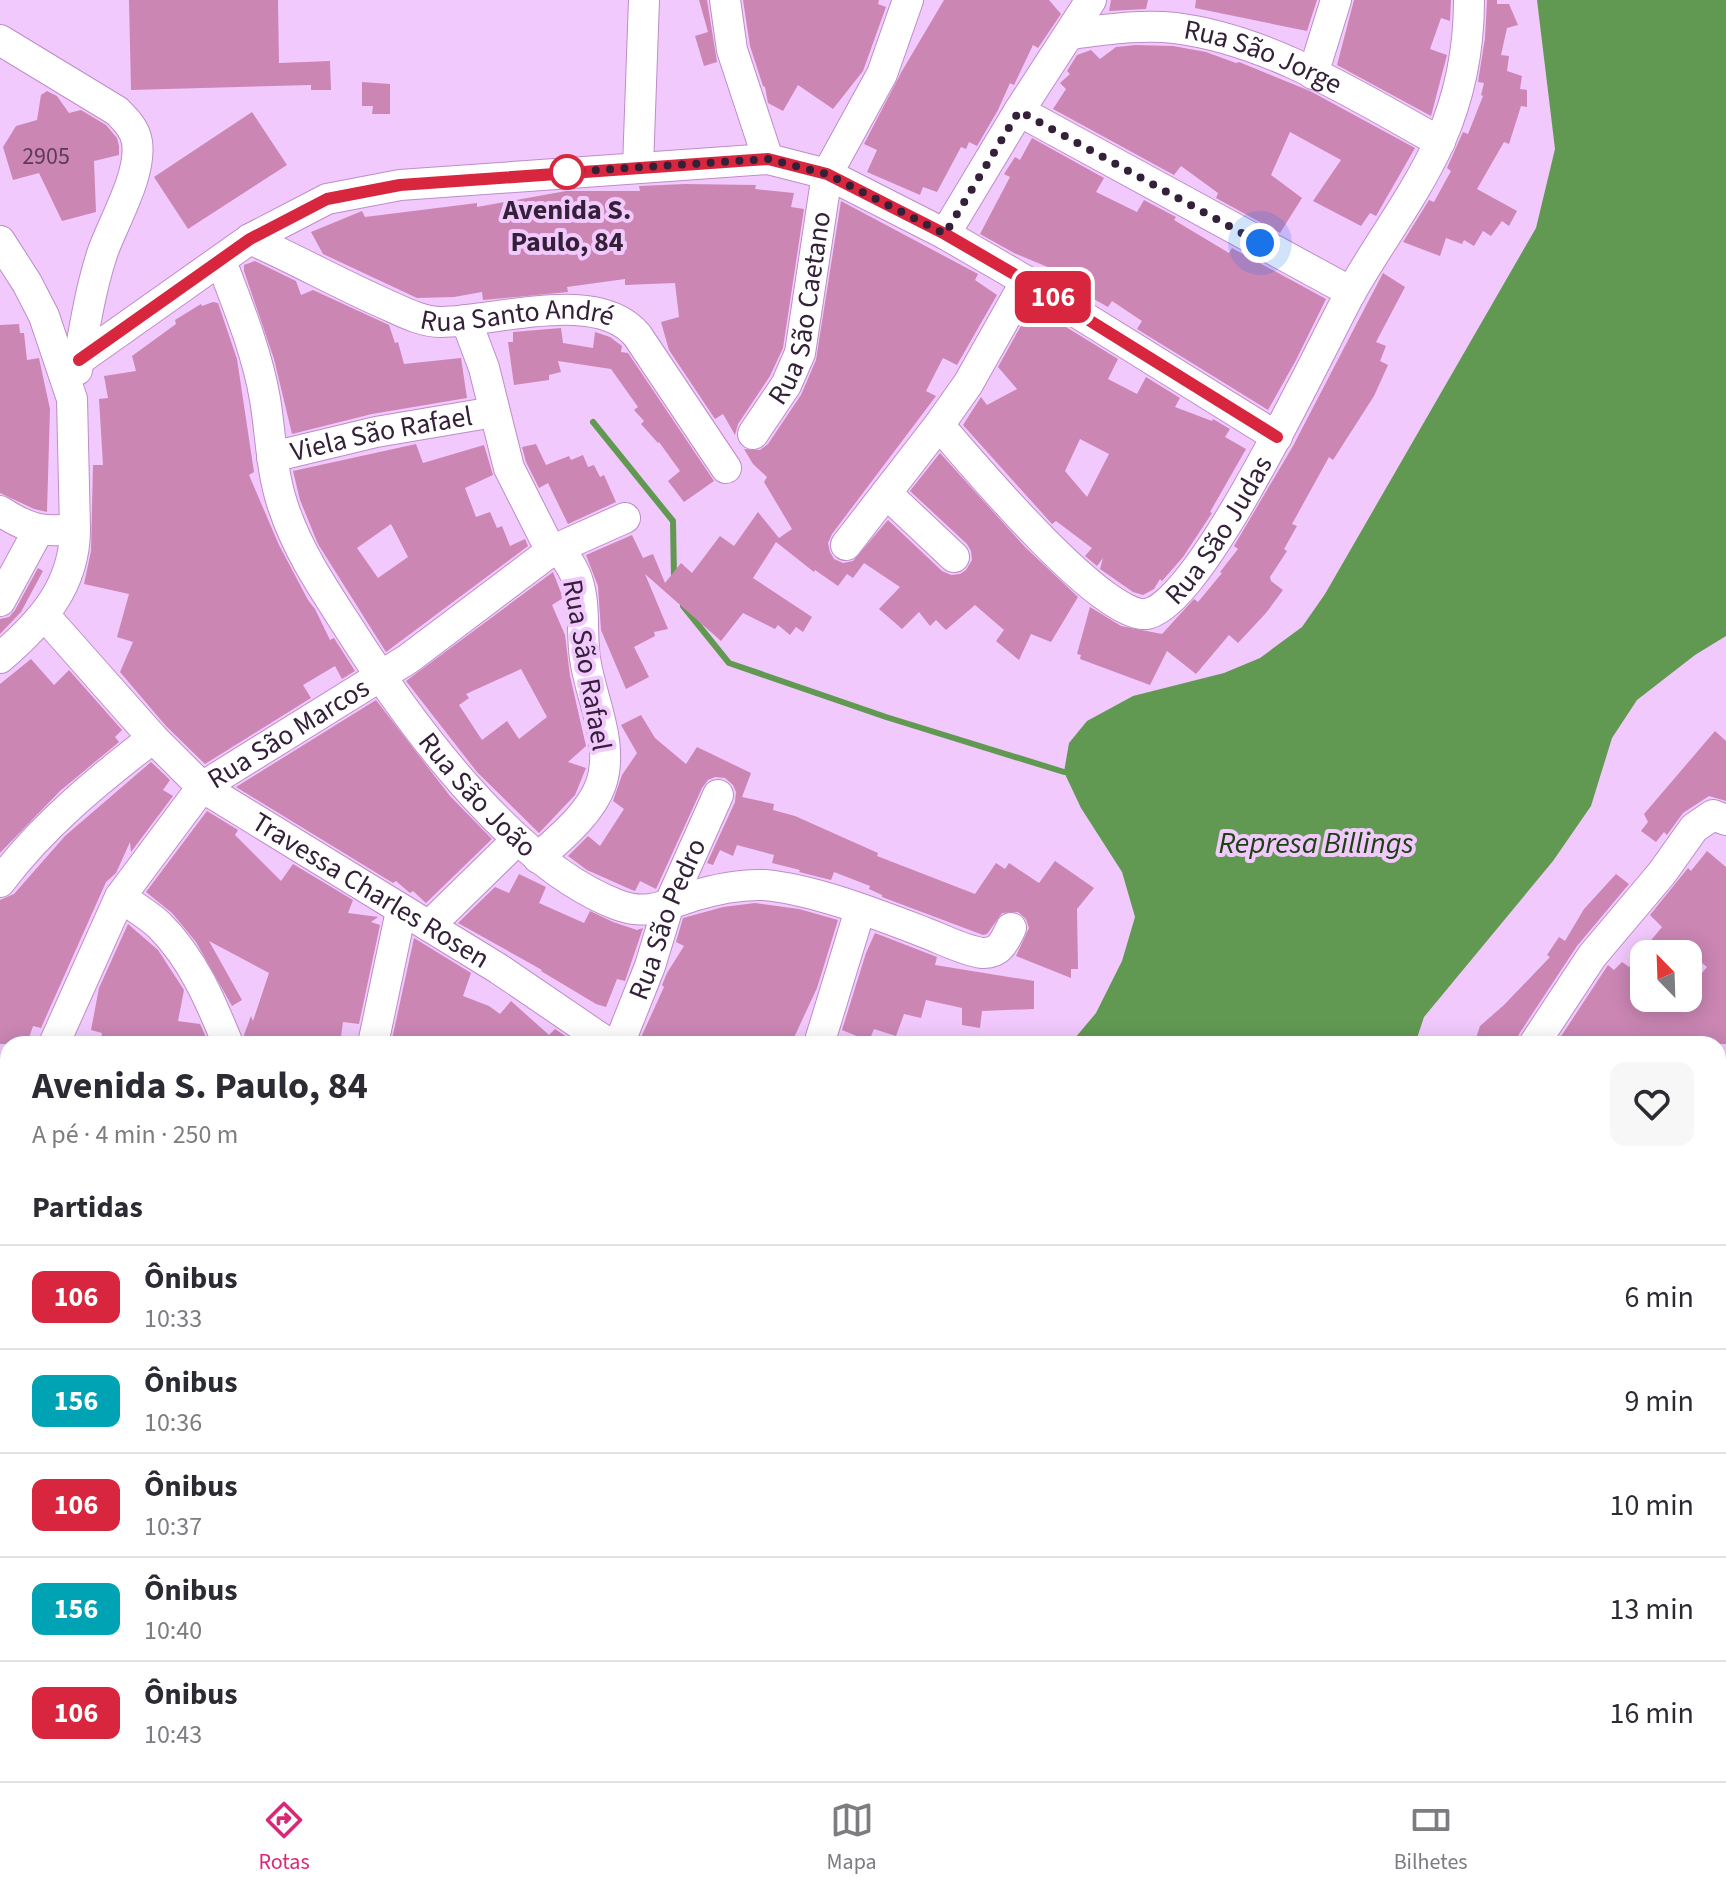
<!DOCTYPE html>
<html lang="pt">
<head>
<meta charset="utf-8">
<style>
	body { margin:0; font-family:"Source Sans 3",sans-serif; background:#f7f7f7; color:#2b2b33; height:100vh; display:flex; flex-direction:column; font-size:30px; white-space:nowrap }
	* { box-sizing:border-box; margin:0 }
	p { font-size:26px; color:#7c7c81 }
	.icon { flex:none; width:44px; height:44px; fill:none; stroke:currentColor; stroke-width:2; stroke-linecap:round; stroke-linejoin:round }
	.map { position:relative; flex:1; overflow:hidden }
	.sheet { position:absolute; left:0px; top:1036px; width:1726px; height:746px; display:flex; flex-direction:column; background:#fff; border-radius:24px 24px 0 0; box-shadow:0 4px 20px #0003 }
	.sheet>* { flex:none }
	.badge { padding:0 16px; border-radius:12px; font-size:28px; line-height:52px }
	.needle { width:52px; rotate:337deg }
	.buttons { position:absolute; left:1630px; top:940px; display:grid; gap:16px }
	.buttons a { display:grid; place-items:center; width:72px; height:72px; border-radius:16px; background:#fff; box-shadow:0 4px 20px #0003; font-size:40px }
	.you { position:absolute; width:40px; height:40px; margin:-20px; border:6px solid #fff; border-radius:50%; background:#1a73e8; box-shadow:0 0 0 12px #1a73e833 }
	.map>.badge { position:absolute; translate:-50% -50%; box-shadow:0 0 0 4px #fff }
	h2 { padding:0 32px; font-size:30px; line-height:72px }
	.round { display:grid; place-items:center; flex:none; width:84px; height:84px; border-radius:16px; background:#f7f7f7 }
	.overview { display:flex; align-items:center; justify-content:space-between; height:136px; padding:0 32px }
	h1 { font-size:38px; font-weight:700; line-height:60px }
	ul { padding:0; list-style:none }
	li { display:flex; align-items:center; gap:24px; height:104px; padding:0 32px; border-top:2px solid #e1e1e2 }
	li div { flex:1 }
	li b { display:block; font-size:30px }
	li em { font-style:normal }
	li .badge { min-width:88px; font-weight:700; text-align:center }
	.dock { display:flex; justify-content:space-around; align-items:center; height:112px; border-top:2px solid #e1e1e2; background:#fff; font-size:22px; color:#7c7c81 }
	.dock a { display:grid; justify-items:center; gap:4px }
	.dock .active { color:#db2777 }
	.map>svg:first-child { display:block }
	.water { fill:#619952 }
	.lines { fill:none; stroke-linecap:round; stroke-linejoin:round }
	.stream { stroke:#619952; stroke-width:6 }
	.building { fill:#cb86b4; fill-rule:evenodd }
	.minor-casing { stroke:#be8cca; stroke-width:32 }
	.minor { stroke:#fff; stroke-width:30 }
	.line-casing { stroke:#fff; stroke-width:18 }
	.line { stroke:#d7263d; stroke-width:12 }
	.walk { stroke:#342039; stroke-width:8; stroke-dasharray:0 14.4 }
	.stop-dot { fill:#fff; stroke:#d7263d; stroke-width:4 }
	.labels { text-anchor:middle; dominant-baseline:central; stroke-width:8; stroke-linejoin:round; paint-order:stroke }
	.number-label { font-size:24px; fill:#5a3a58 }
	.street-label { font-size:28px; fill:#342039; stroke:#f2c9fd }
	.stop-label { font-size:28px; font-weight:bold; fill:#342039; stroke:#f2c9fd }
	.water-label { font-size:30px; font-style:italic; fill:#1b4110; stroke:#f2c9fd }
</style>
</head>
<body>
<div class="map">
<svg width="1726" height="1781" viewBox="0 0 1726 1781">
	<rect width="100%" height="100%" fill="#f2c9fd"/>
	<!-- water -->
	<path class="water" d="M 1537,0 L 1726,0 L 1726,636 L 1695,655 L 1637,700 L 1612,738 L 1591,806 L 1553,861 L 1424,1017 L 1415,1044 L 1070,1044 L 1096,1013 L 1122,961 L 1135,917 L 1122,872 L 1081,808 L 1064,772 L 1069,743 L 1087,721 L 1133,696 L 1224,673 L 1260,658 L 1302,627 L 1325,594 L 1536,228 L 1555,149 Z"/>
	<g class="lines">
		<!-- stream -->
		<path class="stream" d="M 593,422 L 673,521 L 674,578
			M 683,606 L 729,663 L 886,717 L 1064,772"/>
	</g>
	<!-- building -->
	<path class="building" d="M 129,0 L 278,0 L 279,63 L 330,61 L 331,90 L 311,90 L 311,85 L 131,90 Z
		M 699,0 L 707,0 L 717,62 L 704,66 L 695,36 L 708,32 Z
		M 743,0 L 879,0 L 878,4 L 886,7 L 863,71 L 833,109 L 798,85 L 783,111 L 768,103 L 765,87 L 763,86 L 750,46 Z
		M 944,0 L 1049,0 L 1061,14 L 1038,48 L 1033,45 L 1014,85 L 1010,83 L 998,110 L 977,146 L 969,142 L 966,149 L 961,147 L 937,192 L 923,187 L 920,195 L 867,172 L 877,150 L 864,144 L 902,71 Z
		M 1111,0 L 1148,0 L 1146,9 L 1109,11 Z
		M 1196,0 L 1317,0 L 1307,31 L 1195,8 Z
		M 1354,0 L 1451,0 L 1450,21 L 1441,18 L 1430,49 L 1447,55 L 1431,116 L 1337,65 Z
		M 1487,0 L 1497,0 L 1497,4 L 1509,4 L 1518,25 L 1507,28 L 1501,55 L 1509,56 L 1507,71 L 1522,76 L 1520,89 L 1527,90 L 1527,107 L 1521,106 L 1509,144 L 1504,142 L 1477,189 L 1517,211 L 1509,226 L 1502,221 L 1491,236 L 1483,231 L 1474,246 L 1464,240 L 1462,244 L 1446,238 L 1440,256 L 1403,242 L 1429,200 L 1434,202 L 1451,171 L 1447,168 L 1463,132 L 1468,134 L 1483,96 L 1481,95 L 1484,83 L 1478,82 L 1485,38 Z
		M 1136,45 L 1173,46 L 1206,52 L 1236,63 L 1239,62 L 1310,91 L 1415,148 L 1376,216 L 1370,213 L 1361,226 L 1313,201 L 1341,160 L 1290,132 L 1271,175 L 1302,198 L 1280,233 L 1216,198 L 1218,193 L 1181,166 L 1174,175 L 1053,109 L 1066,89 L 1060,83 L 1070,74 L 1067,71 L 1077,55 L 1091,50 L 1100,59 L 1116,47 Z
		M 362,82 L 390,84 L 390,114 L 372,114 L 373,106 L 362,106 Z
		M 47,91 L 57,96 L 69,113 L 81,110 L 106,125 L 117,138 L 119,146 L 119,155 L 94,161 L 96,212 L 62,221 L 39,173 L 13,180 L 3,147 L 16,126 L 37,120 L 41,95 Z
		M 252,112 L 287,165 L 188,229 L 154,177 Z
		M 1032,138 L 1104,178 L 1096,192 L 1137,212 L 1144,200 L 1176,217 L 1174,220 L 1229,253 L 1232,248 L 1326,299 L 1296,360 L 1268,410 L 1137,329 L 1142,321 L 1112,301 L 1108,307 L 1047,273 L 1050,268 L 1014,253 L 980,234 L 1010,177 L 1004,174 L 1015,157 L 1020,160 Z
		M 685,184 L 756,185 L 755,189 L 794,193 L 791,207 L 804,209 L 783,348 L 770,376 L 738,424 L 735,435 L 723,414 L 715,419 L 669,350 L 661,322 L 679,317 L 675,283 L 625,285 L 625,279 L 567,287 L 568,292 L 483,300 L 482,292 L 454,297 L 417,298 L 323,254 L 311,232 L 362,211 L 365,217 L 477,203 L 477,207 L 566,191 L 640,191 L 639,186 Z
		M 841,201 L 978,274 L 975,280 L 997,295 L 957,365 L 943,358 L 926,391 L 936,396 L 832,534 L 828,543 L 830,552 L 834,559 L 843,563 L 853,561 L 888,520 L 942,571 L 951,575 L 960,574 L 966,570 L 972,560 L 971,551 L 967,544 L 910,491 L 940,453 L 1025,547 L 1078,597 L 1051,642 L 1031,634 L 1019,660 L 996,641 L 1004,630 L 975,605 L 946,630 L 936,620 L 930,626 L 919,612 L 902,629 L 879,609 L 900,587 L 864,563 L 853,578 L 847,574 L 838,586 L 815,570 L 814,572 L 776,542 L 753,578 L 812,617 L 803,632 L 796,627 L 790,635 L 778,625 L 775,629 L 743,613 L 721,641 L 645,574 L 668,629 L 654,632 L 655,636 L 634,647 L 649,677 L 626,689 L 601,630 L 598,586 L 586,555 L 632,535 L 643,558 L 653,554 L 665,583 L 681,563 L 692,573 L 720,536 L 734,546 L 758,512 L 779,538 L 792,529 L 764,482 L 767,477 L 753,464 L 744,449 L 760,450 L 768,444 L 801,395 L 816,360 Z
		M 255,261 L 296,281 L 301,295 L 313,290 L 389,325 L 395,343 L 398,342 L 404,364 L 461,358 L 467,398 L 372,414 L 292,434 L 274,359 L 244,271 L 244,265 Z
		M 1383,273 L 1405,287 L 1376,342 L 1386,346 L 1380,361 L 1388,365 L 1374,396 L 1333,460 L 1329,457 L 1292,524 L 1297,526 L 1284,549 L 1287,551 L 1270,577 L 1271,581 L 1283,590 L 1266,613 L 1238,643 L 1229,635 L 1196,674 L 1167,651 L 1150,685 L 1080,659 L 1081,655 L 1077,654 L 1090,607 L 1121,626 L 1162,634 L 1194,599 L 1198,602 L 1222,573 L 1220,572 L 1238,549 L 1234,546 L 1293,446 Z
		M 213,302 L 218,303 L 237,359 L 254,472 L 249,475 L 279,545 L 308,600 L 315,609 L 330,640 L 334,638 L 355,671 L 342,679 L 335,666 L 303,685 L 311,698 L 205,764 L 166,726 L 120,672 L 133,642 L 117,637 L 129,594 L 84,584 L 91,551 L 93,465 L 103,465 L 99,399 L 108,398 L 104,376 L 136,371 L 132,356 L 176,324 L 175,320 L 201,304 L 202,306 Z
		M 1032,306 L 1118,359 L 1108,379 L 1137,394 L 1146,377 L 1180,398 L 1175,407 L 1212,421 L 1213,419 L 1230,429 L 1225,437 L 1246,449 L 1210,512 L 1212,513 L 1183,557 L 1162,581 L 1160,579 L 1154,589 L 1143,595 L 1133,592 L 1100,569 L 1103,558 L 1097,566 L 1085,556 L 1092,548 L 1056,521 L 1052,524 L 963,425 L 981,397 L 987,405 L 1017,389 L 998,367 ZM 1080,439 L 1109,454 L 1087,497 L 1065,471 Z
		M 19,324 L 20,333 L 24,333 L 27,360 L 39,358 L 50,409 L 47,512 L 34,509 L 0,493 L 0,325 Z
		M 561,328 L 563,343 L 593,348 L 595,332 L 610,337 L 622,346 L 621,352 L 628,353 L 714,481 L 684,502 L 668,481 L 680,471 L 659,442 L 658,443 L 641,424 L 644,421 L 634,410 L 638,407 L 611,369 L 558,361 L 561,372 L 549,375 L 549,380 L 514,385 L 508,342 L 513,342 L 513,332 Z
		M 416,444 L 423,463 L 484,445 L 493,475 L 465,488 L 476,517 L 490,512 L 497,528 L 502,526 L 510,546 L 525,539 L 528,546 L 386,652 L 318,544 L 300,500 L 293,471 ZM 391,524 L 408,557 L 378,578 L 357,548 Z
		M 536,444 L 546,465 L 569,456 L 571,460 L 583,455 L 588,467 L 594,465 L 600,477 L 604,475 L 616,502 L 568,524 L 548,483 L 539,488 L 526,462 L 522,447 Z
		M 38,568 L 43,571 L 21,612 L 0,634 L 0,619 L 9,617 L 15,610 Z
		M 553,572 L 563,598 L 552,605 L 565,635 L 570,676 L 586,746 L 568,762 L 586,768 L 575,795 L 539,833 L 477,772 L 406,681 ZM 521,669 L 547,717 L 519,739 L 507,721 L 482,740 L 459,705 L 469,698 L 466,694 Z
		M 31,659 L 54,685 L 69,670 L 122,730 L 115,737 L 119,742 L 60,791 L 0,853 L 0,684 Z
		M 376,700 L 450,796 L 492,839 L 426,903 L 413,891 L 410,893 L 396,881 L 393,883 L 236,787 Z
		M 641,715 L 655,738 L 686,764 L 697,747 L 751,773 L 742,797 L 774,804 L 773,810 L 795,816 L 878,853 L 877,856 L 975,894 L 996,863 L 1005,869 L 1009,863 L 1039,883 L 1055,861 L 1094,888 L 1077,909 L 1078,969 L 1071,969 L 1071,978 L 1016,956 L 1029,928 L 1026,919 L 1018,912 L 1002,913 L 987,934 L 983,935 L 882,897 L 882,895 L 869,889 L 870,886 L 834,872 L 831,880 L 799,872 L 800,870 L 772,863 L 774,855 L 737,845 L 733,856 L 720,850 L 713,865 L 707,863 L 735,802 L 736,792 L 733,785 L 725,778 L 715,777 L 708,780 L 702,788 L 656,889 L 640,881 L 635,891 L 632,890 L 587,870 L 568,856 L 588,836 L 600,846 L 624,809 L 613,801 L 622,775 L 637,753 L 621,725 Z
		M 1715,731 L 1726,741 L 1726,801 L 1709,796 L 1683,813 L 1667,835 L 1664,832 L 1656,842 L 1641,831 L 1648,822 L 1644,814 Z
		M 151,762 L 170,780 L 163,790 L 173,796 L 131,852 L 130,842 L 116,873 L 106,882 L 41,1028 L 33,1026 L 27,1044 L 0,1044 L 0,900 L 14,894 L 65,836 Z
		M 207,811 L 238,830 L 235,835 L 281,881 L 293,864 L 353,900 L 348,913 L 378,917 L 371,922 L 380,925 L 359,1024 L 343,1022 L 340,1044 L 246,1044 L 244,1035 L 251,1016 L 253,1021 L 269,973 L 209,941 L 242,1000 L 232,1006 L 196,942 L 172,913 L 146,892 Z
		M 1707,851 L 1726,867 L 1726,1044 L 1556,1044 L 1608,965 L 1614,970 L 1622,962 L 1629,967 L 1662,927 L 1650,915 L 1688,868 L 1691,871 ZM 1680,945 L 1707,967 L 1688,990 L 1688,998 L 1644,998 L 1644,954 L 1672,954 Z
		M 519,874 L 546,887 L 539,903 L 584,923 L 590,911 L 613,922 L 637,930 L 643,928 L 625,981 L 617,979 L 606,1007 L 596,1004 L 541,971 L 542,970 L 458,923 L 495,887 L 509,893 Z
		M 1616,874 L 1629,884 L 1577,946 L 1519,1034 L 1516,1044 L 1474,1044 L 1480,1026 L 1504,1005 L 1550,957 L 1547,955 L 1559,937 L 1565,941 L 1584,909 Z
		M 755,903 L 799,909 L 838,920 L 817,988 L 791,1044 L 638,1044 L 664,987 L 662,985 L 667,973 L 684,946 L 676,942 L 683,918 L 723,907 Z
		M 128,924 L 158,950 L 184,990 L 178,1021 L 200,1024 L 209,1044 L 100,1044 L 102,1033 L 91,1030 L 99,988 Z
		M 875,933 L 937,957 L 935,965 L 1034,981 L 1034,1009 L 982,1011 L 980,1028 L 962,1025 L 962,1008 L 926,1000 L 921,1018 L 904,1014 L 896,1036 L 874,1029 L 869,1041 L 842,1030 L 866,953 Z
		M 414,938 L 471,973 L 463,996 L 489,1006 L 500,1014 L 511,1001 L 549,1035 L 555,1029 L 577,1044 L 391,1044 Z"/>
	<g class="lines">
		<!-- minor casing -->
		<g class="minor-casing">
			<g id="minor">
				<path d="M 725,0 L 732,50 L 768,159"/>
				<path id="s1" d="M 1070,34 C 1104,30 1140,24 1175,28 C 1270,40 1357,96 1440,142"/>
				<path d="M 0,40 L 117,111 C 126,120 135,129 137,142 C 142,175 113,222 102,254 C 90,291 84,331 77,370"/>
				<path d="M 1313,74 L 1336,0"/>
				<path d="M 1019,111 L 1351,292"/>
				<path d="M 638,167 L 644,0"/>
				<path d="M 945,234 L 1019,111 L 1091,0"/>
				<path id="s2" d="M 250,239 C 295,259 338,283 383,303 C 401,311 421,322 441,322 C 496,322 597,287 637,335 L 726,468"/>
				<path d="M 0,241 L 27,283 L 44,316 L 72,399 L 75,529 C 75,586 41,623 0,658"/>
				<path id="s3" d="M 221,261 C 238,306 257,352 265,399 C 271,435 271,471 283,506 C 297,549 321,585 345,622 C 405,717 511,865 618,905 C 648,916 665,905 693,896 C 716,889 740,884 764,885 C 813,889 879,915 926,933 C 944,940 963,950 982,953 C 1000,954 1004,942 1011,928"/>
				<path d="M 466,320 L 484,368 L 509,468 L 551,551"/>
				<path d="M 79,360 L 250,239 L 327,199 L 400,185 L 768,159 L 827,174 L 945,234 L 1026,281 L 1277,437"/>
				<path id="s4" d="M 939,425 C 970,461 1102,619 1146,614 C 1201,607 1321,346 1351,292 C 1380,241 1416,194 1440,141 C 1460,96 1469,49 1469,0"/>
				<path id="s5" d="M 753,434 L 786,385 L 800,353 L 827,174 L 882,74 L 908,0"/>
				<path id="s6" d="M 272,457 L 376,432 L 494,412"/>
				<path d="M 886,493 L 954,557"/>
				<path d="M 0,511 C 28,529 42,533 75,529"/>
				<path d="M 846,545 L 939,425 L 968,384 L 1026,281"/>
				<path d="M 0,601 L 38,531"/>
				<path id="s7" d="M 45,616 L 153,738 L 202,787 L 499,969 L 609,1044"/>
				<path d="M 538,858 C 560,838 591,813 601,784 C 615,743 590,697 585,658 C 581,631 586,605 577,579 C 573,567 565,557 559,547"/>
				<path d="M 0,882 C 42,826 98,780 153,738"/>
				<path d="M 120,897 C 133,906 149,915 160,926 C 193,959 211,1002 228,1044"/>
				<path d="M 429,926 L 517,840"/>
				<path id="s8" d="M 54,1044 L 120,897 L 202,787 L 408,659 L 551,551 L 625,518"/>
				<path d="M 373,1044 L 401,911"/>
				<path id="s9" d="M 619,1044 L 650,966 L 668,907 L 718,795"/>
				<path d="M 819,1044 L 860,910"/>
				<path d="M 1534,1044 L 1592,956 L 1662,873 L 1694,828 L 1713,815 L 1726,820"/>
				<path d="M 8,1147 L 4,1160 L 8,1189"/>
				<path d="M 1718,1151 L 1726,1107"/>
				<path d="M 1718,1255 L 1726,1312"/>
				<path d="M 0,1418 L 8,1410"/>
				<path d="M 1718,1419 L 1726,1416"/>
				<path d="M 0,1512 L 8,1520"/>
				<path d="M 0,1681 L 8,1692"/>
				<path d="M 246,1774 L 252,1781"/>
				<path d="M 532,1774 L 547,1781"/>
				<path d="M 930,1774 L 943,1781"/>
				<path d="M 1160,1774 L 1163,1781"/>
				<path d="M 1405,1774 L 1408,1781"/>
				<path d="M 1481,1774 L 1494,1781"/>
				<path d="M 1663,1774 L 1672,1781"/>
				<path d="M 4,1781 L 8,1769"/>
				<path d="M 829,1781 L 832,1774"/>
			</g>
		</g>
		<!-- minor -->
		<use href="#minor" class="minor"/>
	</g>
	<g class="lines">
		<!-- line casing -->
		<g class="line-casing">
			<path id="line" d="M 79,360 L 250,239 L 327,199 L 400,185 L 768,159 L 827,174 L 945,234 L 1026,281 L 1277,437"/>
		</g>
		<!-- line -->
		<use href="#line" class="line"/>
		<!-- walk -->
		<path class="walk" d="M 567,172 L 768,159 L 827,174 L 945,234 L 1019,111 L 1260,243"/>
	</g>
	<!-- markers -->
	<circle class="stop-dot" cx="567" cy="172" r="16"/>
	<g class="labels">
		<!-- number labels -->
		<g class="number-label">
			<text x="46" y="156">2905</text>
		</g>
		<!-- street labels -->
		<g class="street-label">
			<text stroke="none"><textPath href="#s1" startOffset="198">Rua São Jorge</textPath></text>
			<text stroke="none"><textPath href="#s5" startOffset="138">Rua São Caetano</textPath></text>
			<text stroke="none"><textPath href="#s2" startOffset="286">Rua Santo André</textPath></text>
			<text stroke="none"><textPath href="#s6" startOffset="112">Viela São Rafael</textPath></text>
			<text stroke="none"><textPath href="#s4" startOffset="398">Rua São Judas</textPath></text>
			<text transform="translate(587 665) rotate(80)">Rua São Rafael</text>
			<text stroke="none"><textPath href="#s8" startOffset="400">Rua São Marcos</textPath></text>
			<text stroke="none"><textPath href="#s3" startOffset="604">Rua São João</textPath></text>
			<text stroke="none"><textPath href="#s7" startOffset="430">Travessa Charles Rosen</textPath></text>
			<text stroke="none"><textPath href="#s9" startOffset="134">Rua São Pedro</textPath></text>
		</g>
		<!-- stop labels -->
		<g class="stop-label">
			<text x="567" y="210">Avenida S.<tspan x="567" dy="32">Paulo, 84</tspan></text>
		</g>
		<!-- water labels -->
		<g class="water-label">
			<text x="1316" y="843">Represa Billings</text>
		</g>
	</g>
</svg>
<div class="buttons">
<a><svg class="needle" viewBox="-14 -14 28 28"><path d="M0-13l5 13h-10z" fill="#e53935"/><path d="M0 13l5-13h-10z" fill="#7c7c81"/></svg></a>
</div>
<div class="you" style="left:1260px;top:243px"></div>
<b class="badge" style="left:1053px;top:297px;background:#d7263d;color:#fff">106</b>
<section class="sheet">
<div class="overview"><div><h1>Avenida S. Paulo, 84</h1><p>A pé · 4 min · 250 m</p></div><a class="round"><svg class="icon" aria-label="heart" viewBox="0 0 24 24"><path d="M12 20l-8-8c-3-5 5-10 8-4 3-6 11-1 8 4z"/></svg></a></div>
<h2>Partidas</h2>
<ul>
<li><span class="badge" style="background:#d7263d;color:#fff">106</span><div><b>Ônibus</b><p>10:33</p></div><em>6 min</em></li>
<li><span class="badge" style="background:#00a3b4;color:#fff">156</span><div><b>Ônibus</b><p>10:36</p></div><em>9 min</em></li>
<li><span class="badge" style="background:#d7263d;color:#fff">106</span><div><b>Ônibus</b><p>10:37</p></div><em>10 min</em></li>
<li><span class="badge" style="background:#00a3b4;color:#fff">156</span><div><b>Ônibus</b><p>10:40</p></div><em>13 min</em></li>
<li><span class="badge" style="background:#d7263d;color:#fff">106</span><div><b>Ônibus</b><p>10:43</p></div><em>16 min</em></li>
</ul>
</section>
</div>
<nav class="dock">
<a class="active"><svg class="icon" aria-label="directions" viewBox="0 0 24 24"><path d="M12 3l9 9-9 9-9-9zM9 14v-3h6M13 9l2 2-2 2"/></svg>Rotas</a>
<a><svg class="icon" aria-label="map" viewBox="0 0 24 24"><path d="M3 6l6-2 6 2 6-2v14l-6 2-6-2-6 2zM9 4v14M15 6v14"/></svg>Mapa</a>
<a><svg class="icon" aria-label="tickets" viewBox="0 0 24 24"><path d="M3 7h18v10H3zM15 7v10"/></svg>Bilhetes</a>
</nav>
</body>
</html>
